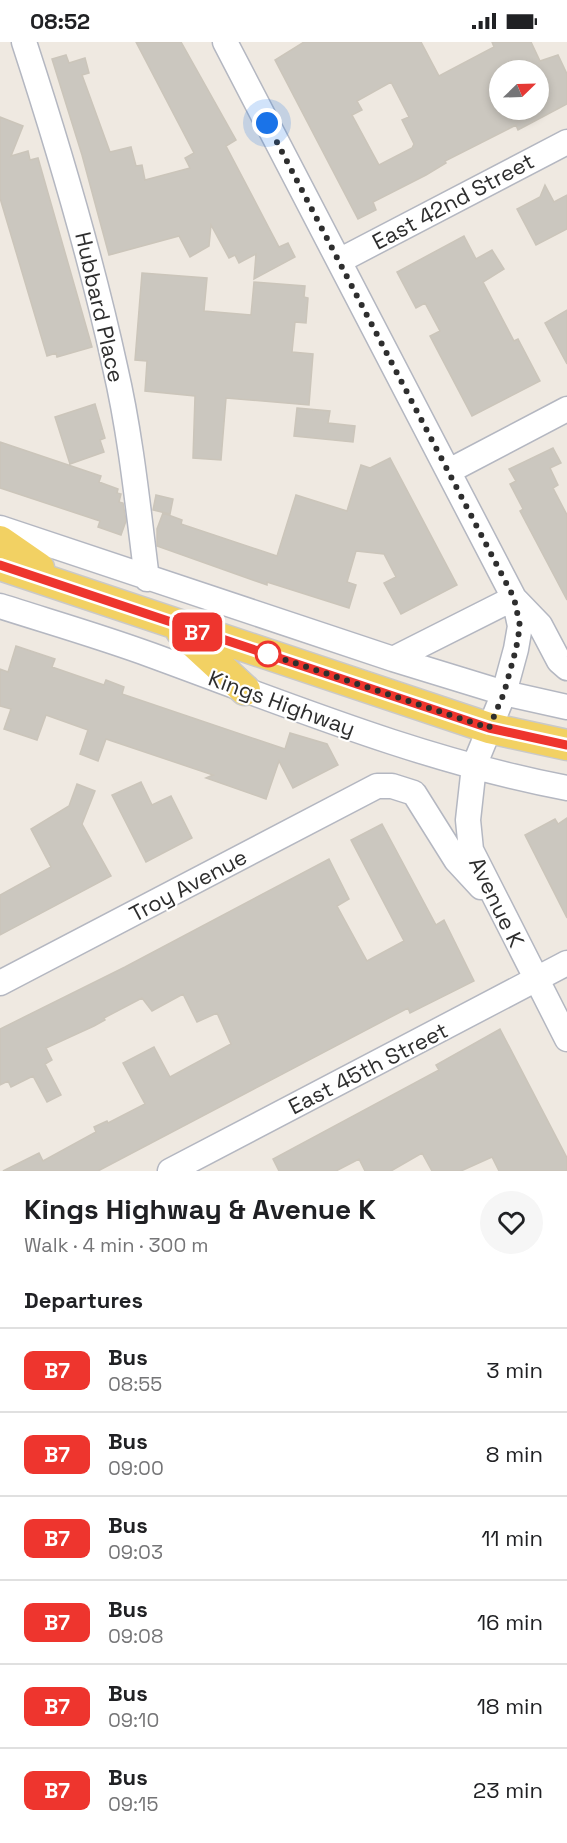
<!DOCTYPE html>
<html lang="en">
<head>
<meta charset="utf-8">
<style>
	body { margin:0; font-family:"Space Grotesk",sans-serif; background:#f6f6f6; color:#202124; height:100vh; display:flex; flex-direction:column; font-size:22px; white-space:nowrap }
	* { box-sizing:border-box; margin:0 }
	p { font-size:20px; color:#757577 }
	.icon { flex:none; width:33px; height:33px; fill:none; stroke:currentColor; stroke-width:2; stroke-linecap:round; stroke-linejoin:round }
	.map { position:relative; height:1129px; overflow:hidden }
	.details { display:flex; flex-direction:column; background:#fff; flex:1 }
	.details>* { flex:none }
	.badge { padding:0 12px; border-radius:9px; font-size:21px; line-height:39px }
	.needle { width:39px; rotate:67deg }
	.controls { position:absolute; left:489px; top:18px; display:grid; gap:12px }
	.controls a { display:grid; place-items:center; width:60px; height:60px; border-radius:50%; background:#fff; box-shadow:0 3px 9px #0003; font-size:30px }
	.you { position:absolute; width:30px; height:30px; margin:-15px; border:4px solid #fff; border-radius:50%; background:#1a73e8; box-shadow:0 0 0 9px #1a73e833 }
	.map>.badge { position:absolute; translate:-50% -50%; box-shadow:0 0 0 3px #fff }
	h2 { padding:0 24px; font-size:22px; line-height:54px }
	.round { display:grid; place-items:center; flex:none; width:63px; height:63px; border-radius:32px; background:#f6f6f6 }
	.overview { display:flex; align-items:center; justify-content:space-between; height:102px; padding:0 24px }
	h1 { font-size:28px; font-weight:700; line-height:45px }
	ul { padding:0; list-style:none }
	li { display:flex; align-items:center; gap:18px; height:84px; padding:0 24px; border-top:2px solid #e0e0e0 }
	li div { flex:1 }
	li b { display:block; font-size:22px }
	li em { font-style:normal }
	li .badge { min-width:66px; font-weight:700; text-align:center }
	.status { display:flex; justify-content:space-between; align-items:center; height:42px; padding:0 30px; background:#fff; direction:ltr }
	.status svg { height:16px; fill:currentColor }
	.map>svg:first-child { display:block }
	.building { fill:#cbc7bf; stroke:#cbc5ba; stroke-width:1.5; fill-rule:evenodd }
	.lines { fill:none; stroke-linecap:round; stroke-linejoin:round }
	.minor-casing { stroke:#b4b7c1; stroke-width:27 }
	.major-casing { stroke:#c9c9c9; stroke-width:33 }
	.minor { stroke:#fff; stroke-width:24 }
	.major { stroke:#f2d163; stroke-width:30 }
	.line-casing { stroke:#fff; stroke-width:14 }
	.line { stroke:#ee352e; stroke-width:9 }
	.walk { stroke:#2e2e2e; stroke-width:6; stroke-dasharray:0 10.8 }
	.stop-dot { fill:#fff; stroke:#ee352e; stroke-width:3 }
	.labels { text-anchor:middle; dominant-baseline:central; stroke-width:4.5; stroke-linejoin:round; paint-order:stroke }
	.street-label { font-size:22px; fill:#2e2e2e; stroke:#fff }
</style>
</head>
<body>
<div class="status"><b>08:52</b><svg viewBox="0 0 49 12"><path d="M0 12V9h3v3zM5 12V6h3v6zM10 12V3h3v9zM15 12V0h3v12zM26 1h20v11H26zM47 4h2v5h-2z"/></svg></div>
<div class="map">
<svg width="567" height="1129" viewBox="0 0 567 1129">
	<rect width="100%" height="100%" fill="#efe9e1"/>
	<!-- building -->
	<path class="building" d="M 136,0 L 181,0 L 236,98 L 226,104 L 269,186 L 279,205 L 288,201 L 295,215 L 254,237 L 256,212 L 239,221 L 235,213 L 229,216 L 211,183 L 209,204 L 190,215 L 179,194 L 109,213 L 82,113 L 52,17 L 66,13 L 69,21 L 85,16 L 89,31 L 82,33 L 110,110 L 131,105 L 136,124 L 142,123 L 145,138 L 190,126 L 185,116 L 194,111 Z
		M 304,0 L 421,0 L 439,34 L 494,5 L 492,0 L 531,0 L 540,19 L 558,13 L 567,32 L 567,62 L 518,88 L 516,83 L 445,119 L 446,121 L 426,133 L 373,160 L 376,168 L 358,177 L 275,18 ZM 500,28 L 538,28 L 538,68 L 500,68 ZM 391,40 L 409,75 L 402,78 L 414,102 L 412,106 L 379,123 L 352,73 L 362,68 L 357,59 Z
		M 0,75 L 23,84 L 11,114 L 28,109 L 30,118 L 38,116 L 92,305 L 57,315 L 56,311 L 47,314 L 0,156 Z
		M 545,143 L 554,160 L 567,153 L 567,187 L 536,203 L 517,167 L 540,155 Z
		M 464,194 L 476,217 L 492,208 L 504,227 L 483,240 L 514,299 L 518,297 L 540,339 L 472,374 L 430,294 L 440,289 L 425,261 L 416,266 L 397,230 Z
		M 142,231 L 207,236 L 204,269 L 251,273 L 254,240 L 305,244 L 304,255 L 308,256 L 306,281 L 295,280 L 292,310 L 313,312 L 309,363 L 226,356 L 221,418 L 193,416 L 195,354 L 145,349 L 147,319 L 135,318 Z
		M 567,268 L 567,322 L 545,281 Z
		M 95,362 L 105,396 L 100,398 L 104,410 L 70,422 L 55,375 Z
		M 297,366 L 330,369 L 328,381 L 355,384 L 353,400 L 294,394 Z
		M 0,400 L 101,434 L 99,440 L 118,447 L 117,451 L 121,452 L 119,460 L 123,461 L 126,479 L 121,493 L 98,485 L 100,479 L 0,446 Z
		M 553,406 L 561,421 L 550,426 L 558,443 L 553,446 L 567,473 L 567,558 L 520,469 L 523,467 L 510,442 L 516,439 L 509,427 Z
		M 390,416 L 457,543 L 401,572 L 384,541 L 396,535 L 384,512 L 356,509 L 347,540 L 356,543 L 349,566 L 267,540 L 267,543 L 157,504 L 157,487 L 163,471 L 182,478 L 181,482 L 277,514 L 296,453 L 347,469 L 361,423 L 370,426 Z
		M 156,453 L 173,457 L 170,472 L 153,468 Z
		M 16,604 L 55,617 L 52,625 L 104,643 L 106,638 L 124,645 L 122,652 L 285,707 L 290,691 L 327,702 L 338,723 L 293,746 L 279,719 L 266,757 L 206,736 L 213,733 L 106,697 L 98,719 L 80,712 L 88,688 L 46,673 L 37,698 L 4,687 L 11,667 L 0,664 L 0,627 L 8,630 Z
		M 141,740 L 152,763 L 171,754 L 192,796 L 146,820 L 112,753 Z
		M 77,742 L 95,749 L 82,782 L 111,834 L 0,893 L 0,853 L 51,825 L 31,787 L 69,764 Z
		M 567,776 L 567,876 L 525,793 L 555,777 L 558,782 Z
		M 382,782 L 436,883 L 444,878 L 474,939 L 410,971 L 408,966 L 98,1129 L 3,1129 L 39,1111 L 43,1119 L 96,1090 L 94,1085 L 107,1079 L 108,1081 L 145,1062 L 123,1021 L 154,1005 L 170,1035 L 231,1002 L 217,971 L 197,980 L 183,952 L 152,969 L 142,956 L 104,976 L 105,978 L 94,984 L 46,1006 L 52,1018 L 45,1022 L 61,1053 L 47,1060 L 33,1034 L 11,1045 L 8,1039 L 0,1043 L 0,987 L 125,925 L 329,817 L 349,857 L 337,864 L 367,919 L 404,899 L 351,798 Z
		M 500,987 L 567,1116 L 567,1129 L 499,1129 L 492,1115 L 461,1129 L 432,1129 L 422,1111 L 391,1129 L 365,1129 L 359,1117 L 336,1129 L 279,1129 L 273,1117 L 439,1028 L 436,1023 Z"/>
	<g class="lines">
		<!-- minor casing -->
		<g class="minor-casing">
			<path id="minor" d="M 24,0 C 59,107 91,215 115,325 C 131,394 138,466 147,537
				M 225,0 L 514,556 L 520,584 L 516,607 L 504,651 L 474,724 L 468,778 L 471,808 L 567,997
				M 339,219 L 567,100
				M 449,429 L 567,367
				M 0,486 L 393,617 L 504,651 L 567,665
				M 514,556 L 540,583 L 559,619 L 567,626
				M 0,564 C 50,580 102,595 151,613 C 288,663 424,719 567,746
				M 393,617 L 514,556
				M 0,941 L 377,744 L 392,744 L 414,751 L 456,818 L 481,845
				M 170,1129 L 567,921"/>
		</g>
		<!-- major casing -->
		<g class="major-casing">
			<path id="major" d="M 0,499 L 39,526
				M 0,523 L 489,686 L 567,703
				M 181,589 L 245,648"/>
		</g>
		<!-- minor -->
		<use href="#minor" class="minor"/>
		<!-- major -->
		<use href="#major" class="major"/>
	</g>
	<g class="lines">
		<!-- line casing -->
		<g class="line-casing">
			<path id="line" d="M 0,523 L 489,686 L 567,703"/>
		</g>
		<!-- line -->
		<use href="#line" class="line"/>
		<!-- walk -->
		<path class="walk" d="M 267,81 L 514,556 L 520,584 L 516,607 L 504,651 L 489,686 L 268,612"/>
	</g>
	<!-- markers -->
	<circle class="stop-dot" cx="268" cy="612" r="12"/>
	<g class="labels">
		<!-- street labels -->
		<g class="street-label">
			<text transform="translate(453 159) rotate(-28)">East 42nd Street</text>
			<text transform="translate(100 265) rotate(77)">Hubbard Place</text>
			<text transform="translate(282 661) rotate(20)">Kings Highway</text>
			<text transform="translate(188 843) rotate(-28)">Troy Avenue</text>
			<text transform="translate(497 860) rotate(64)">Avenue K</text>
			<text transform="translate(368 1026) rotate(-27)">East 45th Street</text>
		</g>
	</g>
</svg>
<div class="controls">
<a><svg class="needle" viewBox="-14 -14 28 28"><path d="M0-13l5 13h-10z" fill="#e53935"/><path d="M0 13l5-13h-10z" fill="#757577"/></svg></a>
</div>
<div class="you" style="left:267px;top:81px"></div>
<b class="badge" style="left:197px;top:590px;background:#ee352e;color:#fff">B7</b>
</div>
<section class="details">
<div class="overview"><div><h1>Kings Highway &amp; Avenue K</h1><p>Walk · 4 min · 300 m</p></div><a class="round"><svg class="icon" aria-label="heart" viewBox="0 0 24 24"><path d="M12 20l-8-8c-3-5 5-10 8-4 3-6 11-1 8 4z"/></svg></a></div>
<h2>Departures</h2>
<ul>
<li><span class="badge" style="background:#ee352e;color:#fff">B7</span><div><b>Bus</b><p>08:55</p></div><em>3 min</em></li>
<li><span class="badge" style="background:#ee352e;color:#fff">B7</span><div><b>Bus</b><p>09:00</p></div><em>8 min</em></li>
<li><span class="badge" style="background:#ee352e;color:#fff">B7</span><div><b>Bus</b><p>09:03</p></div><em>11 min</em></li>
<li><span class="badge" style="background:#ee352e;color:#fff">B7</span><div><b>Bus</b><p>09:08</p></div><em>16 min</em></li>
<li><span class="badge" style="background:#ee352e;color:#fff">B7</span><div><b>Bus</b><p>09:10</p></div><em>18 min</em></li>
<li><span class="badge" style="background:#ee352e;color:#fff">B7</span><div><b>Bus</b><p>09:15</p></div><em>23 min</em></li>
</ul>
</section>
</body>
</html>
